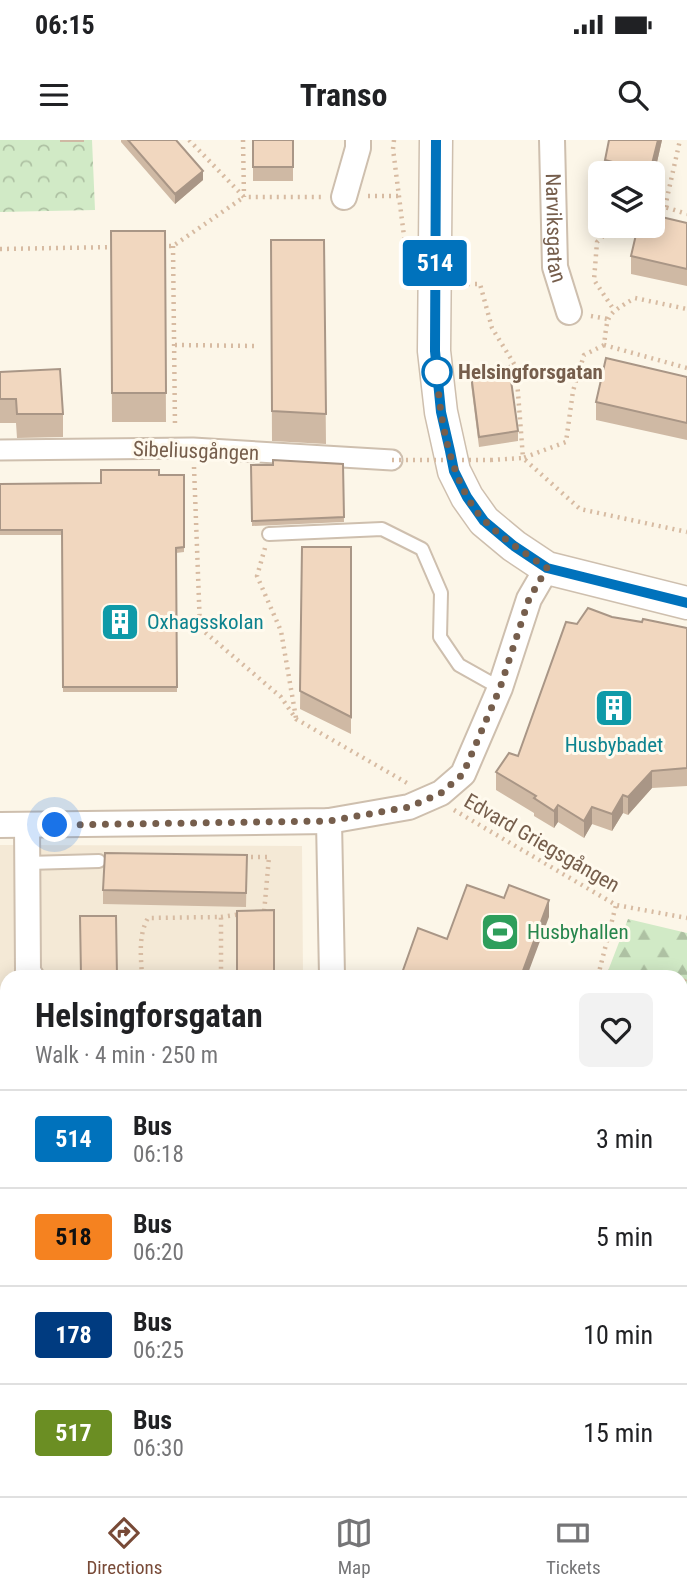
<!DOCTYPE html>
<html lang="en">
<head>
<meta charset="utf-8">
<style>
	body { margin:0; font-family:"Roboto Condensed",sans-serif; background:#f2f2f2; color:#202124; height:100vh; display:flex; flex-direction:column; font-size:26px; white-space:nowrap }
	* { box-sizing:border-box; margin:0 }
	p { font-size:23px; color:#757577 }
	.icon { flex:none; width:38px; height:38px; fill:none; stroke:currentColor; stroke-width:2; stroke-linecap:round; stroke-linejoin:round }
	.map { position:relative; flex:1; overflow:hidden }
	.details { position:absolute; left:0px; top:830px; width:688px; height:527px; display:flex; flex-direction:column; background:#fff; border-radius:21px 21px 0 0; box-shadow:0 4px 18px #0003 }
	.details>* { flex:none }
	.badge { padding:0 14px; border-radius:5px; font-size:24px; line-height:46px }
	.buttons { position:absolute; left:588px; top:21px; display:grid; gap:14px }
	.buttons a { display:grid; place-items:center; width:77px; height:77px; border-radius:10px; background:#fff; box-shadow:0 4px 18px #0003; font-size:35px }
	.you { position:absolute; width:35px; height:35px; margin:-18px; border:5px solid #fff; border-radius:50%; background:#1a73e8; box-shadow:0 0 0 10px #1a73e833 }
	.map>.badge { position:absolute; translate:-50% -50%; box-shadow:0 0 0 4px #fff }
	.round { display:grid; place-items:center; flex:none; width:74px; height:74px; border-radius:10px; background:#f2f2f2 }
	.summary { display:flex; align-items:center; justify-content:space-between; height:119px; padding:0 35px }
	h1 { font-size:33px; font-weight:700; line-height:52px }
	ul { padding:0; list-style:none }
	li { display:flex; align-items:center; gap:21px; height:98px; padding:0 35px; border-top:2px solid #e0e0e0 }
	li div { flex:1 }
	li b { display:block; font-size:26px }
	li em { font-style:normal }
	li .badge { min-width:77px; font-weight:700; text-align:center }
	.status { display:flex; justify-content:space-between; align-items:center; height:49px; padding:0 35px; background:#fff; direction:ltr }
	.status svg { height:19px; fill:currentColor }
	header { display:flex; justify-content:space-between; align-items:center; height:91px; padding:0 35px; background:#fff; font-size:32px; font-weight:700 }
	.menu { display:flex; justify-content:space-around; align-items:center; height:98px; border-top:2px solid #e0e0e0; background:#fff; font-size:19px; color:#757577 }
	.menu a { display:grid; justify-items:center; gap:4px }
	.menu .active { color:#784a37 }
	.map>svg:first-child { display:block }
	.residential { fill:#f4e9d6 }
	.grass { fill:#d1eac6 }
	.forest { fill:url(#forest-firs) }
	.park { fill:url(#park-crowns) }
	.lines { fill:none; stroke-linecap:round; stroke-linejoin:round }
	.service-casing { stroke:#cebfae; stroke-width:16 }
	.pedestrian-casing { stroke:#cebfae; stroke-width:23 }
	.minor-casing { stroke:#cebfae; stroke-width:28 }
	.tertiary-casing { stroke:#cebfae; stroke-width:35 }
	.path { stroke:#d7bba2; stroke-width:4.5; stroke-dasharray:2 5; stroke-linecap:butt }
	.service { stroke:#fff; stroke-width:12 }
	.pedestrian { stroke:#fff; stroke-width:19 }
	.minor { stroke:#fff; stroke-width:24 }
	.tertiary { stroke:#fff; stroke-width:32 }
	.path-bridge { stroke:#d7bba2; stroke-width:4.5; stroke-dasharray:2 5; stroke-linecap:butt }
	.wall { fill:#cfb9a4 }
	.shaded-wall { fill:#a99686 }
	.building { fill:#f1d7bf; stroke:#a99686; stroke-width:2 }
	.line-casing { stroke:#fff; stroke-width:16 }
	.line { stroke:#0072bc; stroke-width:10 }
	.walk { stroke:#765e4c; stroke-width:7; stroke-dasharray:0 12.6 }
	.stop-dot { fill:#fff; stroke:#0072bc; stroke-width:3.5 }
	.labels { text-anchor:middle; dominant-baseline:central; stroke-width:6; stroke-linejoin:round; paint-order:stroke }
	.street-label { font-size:21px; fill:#765e4c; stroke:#fffaee }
	.stop-label { font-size:21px; font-weight:bold; fill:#765e4c; stroke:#fffaee; text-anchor:start }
	.culture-label { font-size:21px; fill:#0d838f; stroke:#fffaee; text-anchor:start }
	.leisure-label { font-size:21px; fill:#27864d; stroke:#fffaee; text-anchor:start }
</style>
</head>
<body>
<div class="status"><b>06:15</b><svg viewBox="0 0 49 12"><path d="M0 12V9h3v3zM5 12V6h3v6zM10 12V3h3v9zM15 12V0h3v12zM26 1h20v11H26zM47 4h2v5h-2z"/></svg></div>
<header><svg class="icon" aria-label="menu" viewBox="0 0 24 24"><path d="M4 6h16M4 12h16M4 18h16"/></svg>Transo<svg class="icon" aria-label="search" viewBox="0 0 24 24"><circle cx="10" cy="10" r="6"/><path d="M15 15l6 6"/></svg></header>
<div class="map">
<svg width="687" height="1356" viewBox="0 0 687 1356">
	<defs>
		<pattern id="forest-firs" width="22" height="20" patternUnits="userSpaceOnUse" patternTransform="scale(1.75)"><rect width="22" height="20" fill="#d1eac6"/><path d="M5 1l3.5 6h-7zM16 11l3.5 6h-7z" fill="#aec1a3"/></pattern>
		<pattern id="park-crowns" width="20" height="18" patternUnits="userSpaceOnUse" patternTransform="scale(1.75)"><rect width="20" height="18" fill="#d1eac6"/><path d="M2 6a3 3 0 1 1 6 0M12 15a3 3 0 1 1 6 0" fill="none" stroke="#aec1a3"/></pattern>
	</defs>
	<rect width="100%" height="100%" fill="#fcf6e8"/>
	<!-- residential -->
	<path class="residential" d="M 0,705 L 302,706 L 303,836 L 7,836 L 7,1292 L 0,1292 Z"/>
	<!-- grass -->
	<path class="grass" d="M 687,1285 L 687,1356 L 520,1356 L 524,1349 L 681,1349 L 681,1287 Z
		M 228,1349 L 343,1349 L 364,1356 L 226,1356 Z"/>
	<!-- forest -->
	<path class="forest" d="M 628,779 L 687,793 L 687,928 L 681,948 L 681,836 L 606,836 Z
		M 681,1029 L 687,1034 L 687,1117 L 681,1120 Z"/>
	<!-- park -->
	<path class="park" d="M 0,0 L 92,0 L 95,70 L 0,72 Z
		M 687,1136 L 687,1285 L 681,1287 L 681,1140 Z"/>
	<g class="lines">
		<!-- service casing -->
		<g class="service-casing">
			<path id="service" d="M 269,394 L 382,389 L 422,409 L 441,453 L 440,497 L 459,525 L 500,548
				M 28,723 L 99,721"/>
		</g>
		<!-- pedestrian casing -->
		<g class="pedestrian-casing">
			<path id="pedestrian" d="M 0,310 L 193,308 L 392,320"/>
		</g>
		<!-- minor casing -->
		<g class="minor-casing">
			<g id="minor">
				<path id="s1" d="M 552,0 L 555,127 L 569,172"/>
				<path d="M 344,57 L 358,8 L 358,0"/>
				<path d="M 329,681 L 332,836"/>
				<path d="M 0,685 L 329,681 L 409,667 L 441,653 L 463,634 L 500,548 L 529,459 L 547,428"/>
				<path d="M 27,685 L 28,832 L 31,836"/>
				<path d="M 0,1311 L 7,1311"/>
				<path d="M 202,1356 L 204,1349"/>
			</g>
		</g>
		<!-- tertiary casing -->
		<g class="tertiary-casing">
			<path id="tertiary" d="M 436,0 L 434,211 L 441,272 L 454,331 L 467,357 L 484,381 L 514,406 L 547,428 L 687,463"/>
		</g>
		<!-- path -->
		<path class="path" d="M 189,0 L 244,57 L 321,57
			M 243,0 L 244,57
			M 394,0 L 393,9 L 406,112
			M 368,56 L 399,56
			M 665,67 L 680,0
			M 653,70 L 665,67 L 687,74
			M 613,86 L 597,102 L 594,140 L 614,170
			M 162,106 L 173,106 L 244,57
			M 173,106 L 175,287
			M 0,109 L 115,107
			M 461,144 L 480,144 L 492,188 L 516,227 L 523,318 L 566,302 L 573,251 L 584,215 L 604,205 C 608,173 606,175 635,158 L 687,169
			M 591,176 L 608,179
			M 175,205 L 256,206
			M 604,205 L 687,228
			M 491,320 L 523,318 L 580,369 L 687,392
			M 194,327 L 200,488 L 281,557 L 296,579 L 407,643
			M 265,408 L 257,436 L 281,491 L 296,578
			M 454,670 L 616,765 L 687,778
			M 244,717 L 269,717 L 264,773
			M 221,777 L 241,774
			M 142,836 C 141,817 138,795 148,778 L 221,777 L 221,836
			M 598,836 L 616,765
			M 681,847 L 687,835
			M 0,945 L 7,945
			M 681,1131 L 687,1128
			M 510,1356 L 514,1349"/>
		<!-- service -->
		<use href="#service" class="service"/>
		<!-- pedestrian -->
		<use href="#pedestrian" class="pedestrian"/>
		<!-- minor -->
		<use href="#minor" class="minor"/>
		<!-- tertiary -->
		<use href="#tertiary" class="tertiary"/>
		<!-- path-bridge -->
		<path class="path-bridge" d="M 392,320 L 491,320"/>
	</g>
	<!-- wall -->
	<path class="wall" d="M 60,0 L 84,0 L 84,2 L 60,2 Z
		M 121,0 L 176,0 L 203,40 L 175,64 L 121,2 Z
		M 253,0 L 293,0 L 293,41 L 253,41 Z
		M 609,0 L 662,0 L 653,40 L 653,33 L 605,33 L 605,20 Z
		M 687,83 L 687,146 L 631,134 L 631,116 Z
		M 111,91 L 165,91 L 166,282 L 112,282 Z
		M 271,100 L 324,100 L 326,304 L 272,301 Z
		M 0,232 L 63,274 L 63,297 L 17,298 L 16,283 L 0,283 Z
		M 471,234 L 518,291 L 518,301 L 479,307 L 471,244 Z
		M 687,237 L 687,300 L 596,280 L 596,262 Z
		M 343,324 L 344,382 L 252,386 L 251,325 Z
		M 159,335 L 184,335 L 184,412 L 176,413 L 177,552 L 63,552 L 62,395 L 0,395 L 0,344 L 101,343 Z
		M 302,407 L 351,407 L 351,594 L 300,569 Z
		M 612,477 L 642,482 L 687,488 L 687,646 L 652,648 L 628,675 L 623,673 L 612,691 L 592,684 L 584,698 L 558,682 L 554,688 L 534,676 L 534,673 L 496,650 L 496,632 L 518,616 L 577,484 Z
		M 247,715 L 246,767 L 103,764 L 103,750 Z
		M 687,942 L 687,1023 L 681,1021 L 681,961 Z
		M 0,951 L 7,951 L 7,1260 L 0,1260 Z"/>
	<!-- shaded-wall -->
	<path class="shaded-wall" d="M 658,0 L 662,0 L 653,40 L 653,33 L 650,33 L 650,32 Z
		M 203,31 L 203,40 L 175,64 L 175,54 Z
		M 652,631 L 652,648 L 628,675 L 628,657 Z
		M 623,655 L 623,673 L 612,691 L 612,674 Z
		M 558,665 L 558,682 L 554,688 L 554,671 Z
		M 592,667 L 592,684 L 584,698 L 584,681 Z
		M 549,760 L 549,777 L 527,836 L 521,836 Z"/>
	<!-- building -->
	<path class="building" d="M 128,0 L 176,0 L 203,31 L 175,54 Z
		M 253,0 L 293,0 L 293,27 L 253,27 Z
		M 609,0 L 658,0 L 650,32 L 605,20 Z
		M 653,75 L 687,83 L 687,129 L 631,116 L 638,86 L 653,86 Z
		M 111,91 L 165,91 L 166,253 L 112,253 Z
		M 271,100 L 324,100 L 326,274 L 272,271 Z
		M 606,218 L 687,237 L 687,283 L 596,262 Z
		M 509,226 L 518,291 L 479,297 L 471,234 Z
		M 60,229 L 63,274 L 17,274 L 16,259 L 0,259 L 0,232 Z
		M 273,320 L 343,324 L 344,377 L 252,381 L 251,325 L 273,325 Z
		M 101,330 L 159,330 L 159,335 L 184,335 L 184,407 L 176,408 L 177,547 L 63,547 L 62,390 L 0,390 L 0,344 L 101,343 Z
		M 302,407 L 351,407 L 351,577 L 300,551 Z
		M 588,468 L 612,477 L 642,482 L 643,479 L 687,488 L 687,628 L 652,631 L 628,657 L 623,655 L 612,674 L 592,667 L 584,681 L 558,665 L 554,671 L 534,658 L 536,656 L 496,632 L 509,613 L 518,616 L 566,482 L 577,484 Z
		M 105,713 L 247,715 L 246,753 L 103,750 Z
		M 467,745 L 504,758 L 509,745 L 549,760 L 521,836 L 401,836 L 418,788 L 447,799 Z
		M 274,770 L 274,836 L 237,836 L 237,771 Z
		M 80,776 L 116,776 L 117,836 L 81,836 Z
		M 687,942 L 687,1006 L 681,1004 L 681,961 Z
		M 0,951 L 7,951 L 7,1246 L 0,1246 Z"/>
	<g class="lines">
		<!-- line casing -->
		<g class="line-casing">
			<path id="line" d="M 436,0 L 435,211 L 441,272 L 450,311 L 454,331 L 467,357 L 484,381 L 514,406 L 547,428 L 687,463"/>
		</g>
		<!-- line -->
		<use href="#line" class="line"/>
		<!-- walk -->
		<path class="walk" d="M 55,685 L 329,681 L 409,667 L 441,653 L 463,634 L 500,548 L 529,459 L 547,428 C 526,414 504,400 486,382 C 451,348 439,276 437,232"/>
	</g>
	<!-- icons -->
	<defs>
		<g id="building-square" transform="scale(2.0125)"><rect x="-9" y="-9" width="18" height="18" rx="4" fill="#0f9aa8" stroke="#fffaee"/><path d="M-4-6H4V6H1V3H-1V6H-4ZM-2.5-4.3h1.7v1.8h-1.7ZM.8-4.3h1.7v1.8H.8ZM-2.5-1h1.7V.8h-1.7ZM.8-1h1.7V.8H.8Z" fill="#fff"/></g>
		<g id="stadium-square" transform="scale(2.0125)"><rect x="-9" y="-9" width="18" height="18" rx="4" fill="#2e9e5b" stroke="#fffaee"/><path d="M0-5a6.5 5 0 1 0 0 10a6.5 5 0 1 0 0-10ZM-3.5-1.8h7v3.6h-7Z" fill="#fff"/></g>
	</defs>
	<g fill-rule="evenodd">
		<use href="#building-square" x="120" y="482"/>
		<use href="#building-square" x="614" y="568"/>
		<use href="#stadium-square" x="500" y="792"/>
	</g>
	<!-- markers -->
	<circle class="stop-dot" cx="437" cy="232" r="14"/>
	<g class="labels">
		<!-- street labels -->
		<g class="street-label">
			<text stroke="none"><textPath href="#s1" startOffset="88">Narviksgatan</textPath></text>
			<text transform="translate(196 311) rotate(2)">Sibeliusgången</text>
			<text transform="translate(542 703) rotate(30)">Edvard Griegsgången</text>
		</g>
		<!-- stop labels -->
		<g class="stop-label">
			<text x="458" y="232">Helsingforsgatan</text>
		</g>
		<!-- culture labels -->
		<g class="culture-label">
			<text x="147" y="482">Oxhagsskolan</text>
			<text x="614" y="605" text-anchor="middle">Husbybadet</text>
		</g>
		<!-- leisure labels -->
		<g class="leisure-label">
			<text x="527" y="792">Husbyhallen</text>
		</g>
	</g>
</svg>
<div class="buttons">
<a><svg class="icon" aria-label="layers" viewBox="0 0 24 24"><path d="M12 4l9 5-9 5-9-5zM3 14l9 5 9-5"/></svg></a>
</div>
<div class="you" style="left:55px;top:685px"></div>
<b class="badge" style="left:435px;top:123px;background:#0072bc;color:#fff">514</b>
<section class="details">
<div class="summary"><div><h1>Helsingforsgatan</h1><p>Walk · 4 min · 250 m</p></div><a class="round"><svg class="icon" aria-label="heart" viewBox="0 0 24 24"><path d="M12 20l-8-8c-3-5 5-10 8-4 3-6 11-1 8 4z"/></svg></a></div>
<ul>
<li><span class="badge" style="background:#0072bc;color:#fff">514</span><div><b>Bus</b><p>06:18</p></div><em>3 min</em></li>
<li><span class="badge" style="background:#f58220;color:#111">518</span><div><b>Bus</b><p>06:20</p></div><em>5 min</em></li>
<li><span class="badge" style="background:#003b80;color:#fff">178</span><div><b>Bus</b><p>06:25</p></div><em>10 min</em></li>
<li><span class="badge" style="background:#6b8e23;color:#fff">517</span><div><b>Bus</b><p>06:30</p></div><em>15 min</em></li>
</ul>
</section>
</div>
<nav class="menu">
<a class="active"><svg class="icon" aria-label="directions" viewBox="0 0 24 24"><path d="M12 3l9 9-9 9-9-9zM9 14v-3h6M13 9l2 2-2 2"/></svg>Directions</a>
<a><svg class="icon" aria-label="map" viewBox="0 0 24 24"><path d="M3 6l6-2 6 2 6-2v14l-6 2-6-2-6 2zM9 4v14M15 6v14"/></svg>Map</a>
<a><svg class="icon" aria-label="tickets" viewBox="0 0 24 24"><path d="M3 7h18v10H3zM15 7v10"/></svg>Tickets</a>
</nav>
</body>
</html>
